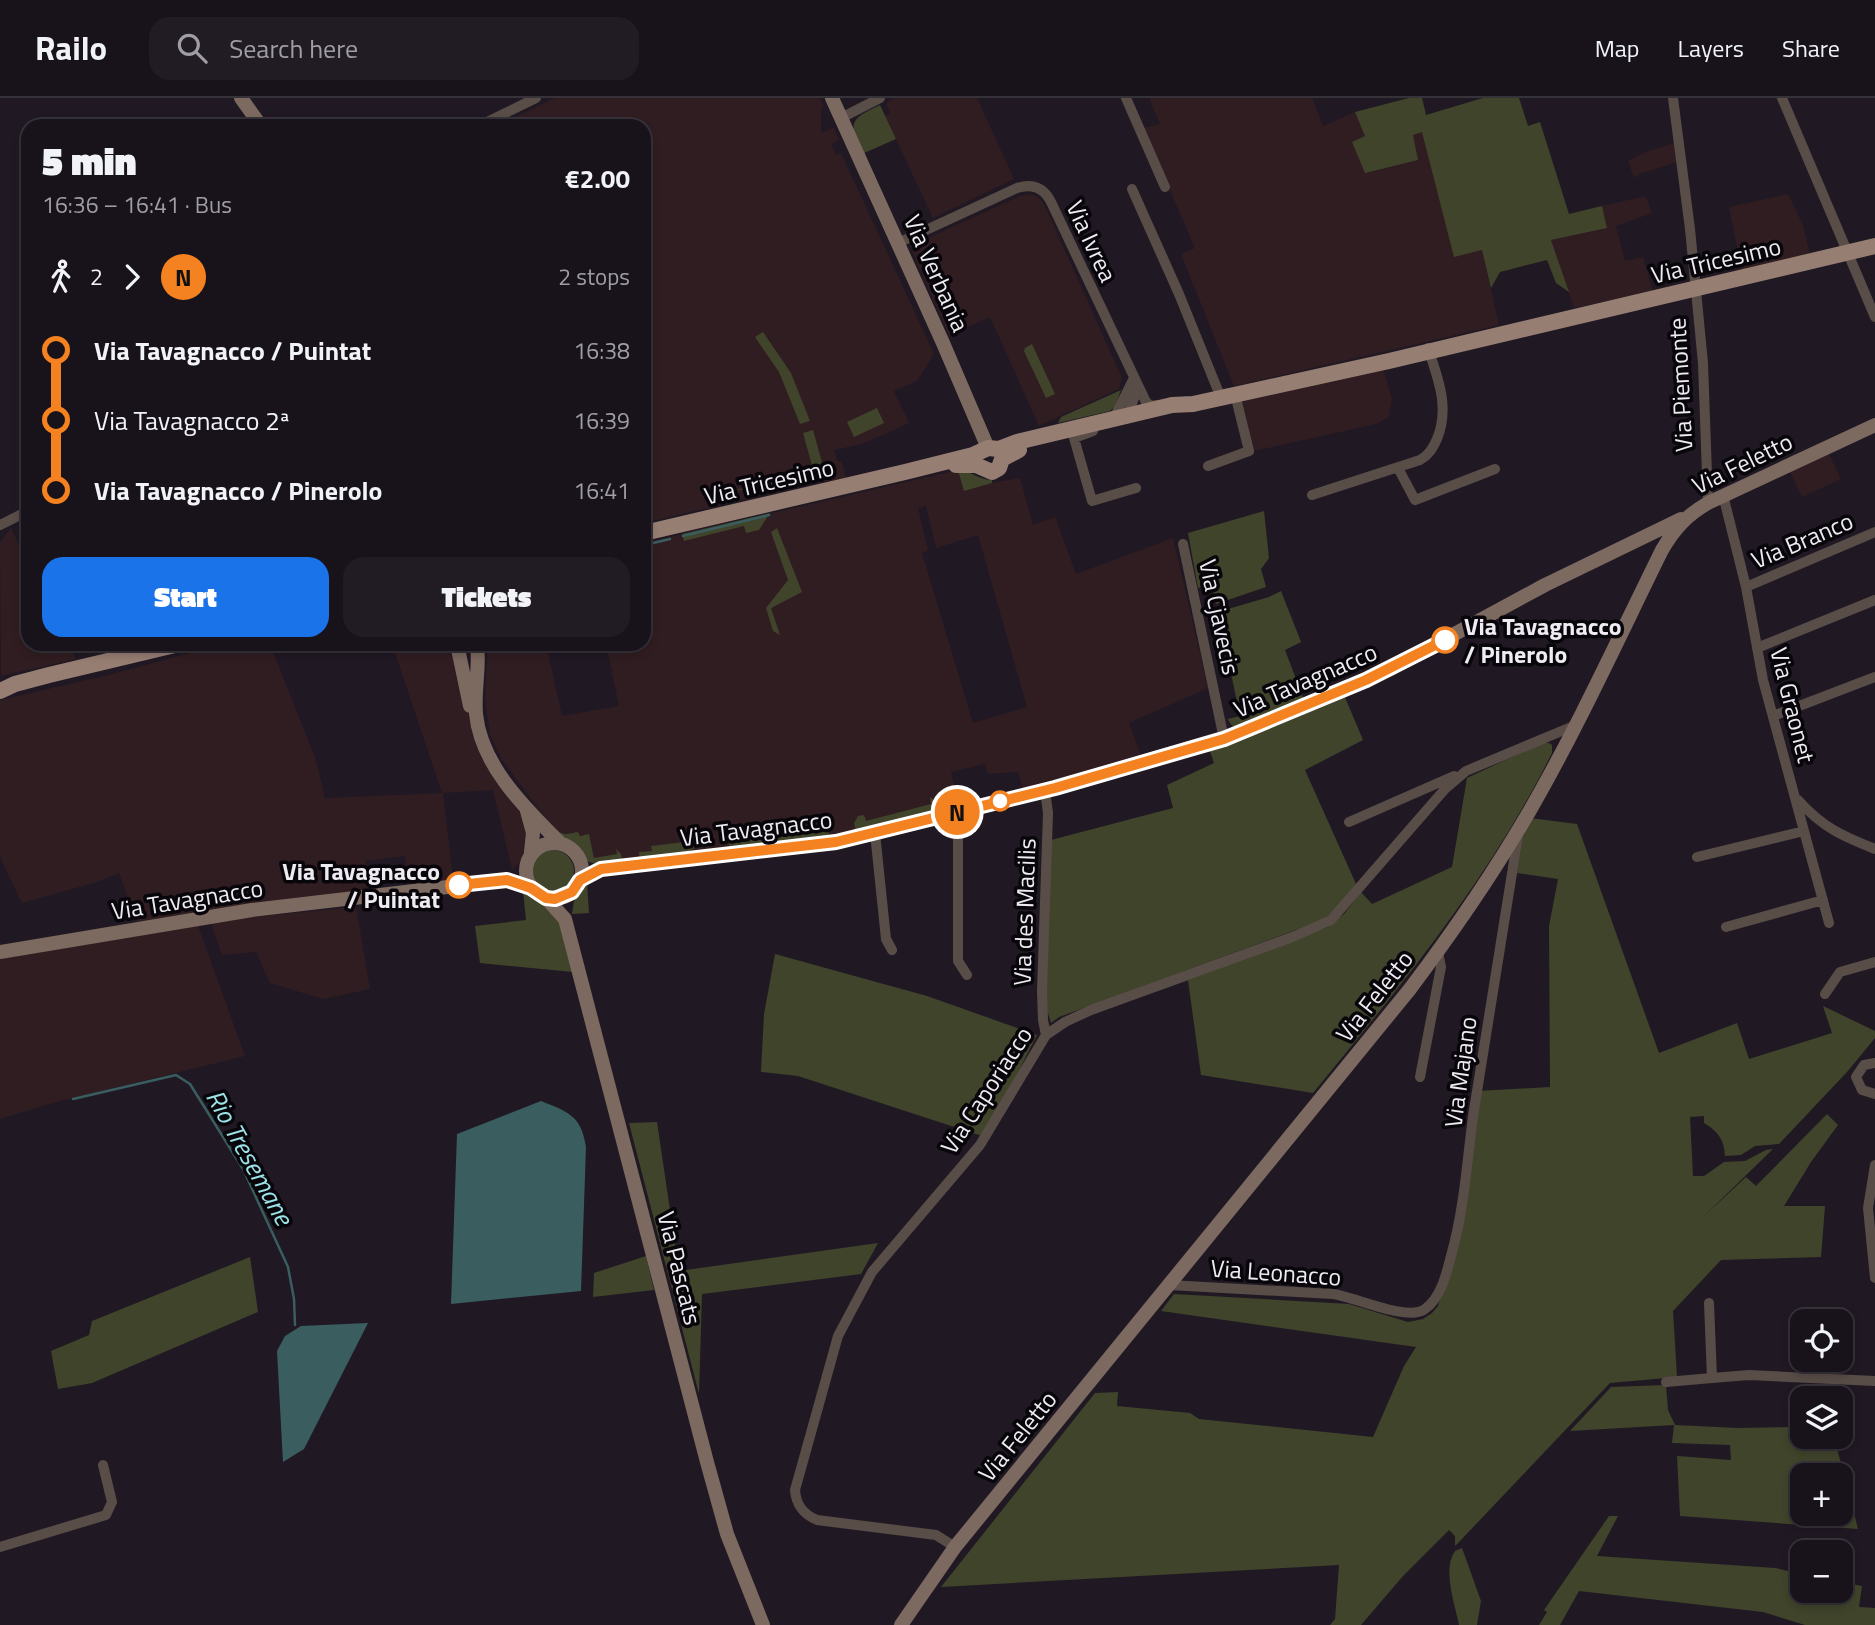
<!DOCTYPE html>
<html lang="en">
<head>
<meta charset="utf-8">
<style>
	body { margin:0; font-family:"Titillium Web",sans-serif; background:#211c24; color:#f1f3f6; height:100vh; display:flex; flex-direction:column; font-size:26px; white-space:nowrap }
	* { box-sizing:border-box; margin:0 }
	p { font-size:23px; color:#9f9ea3 }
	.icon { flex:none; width:38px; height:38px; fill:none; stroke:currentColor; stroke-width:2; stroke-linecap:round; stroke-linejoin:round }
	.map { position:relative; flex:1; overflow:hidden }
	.side { position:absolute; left:21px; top:21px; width:630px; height:532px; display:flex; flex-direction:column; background:#18131b; border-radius:21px; box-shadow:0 4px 10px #0003,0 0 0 2px #36323a }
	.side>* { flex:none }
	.badge { padding:0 14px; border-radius:23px; font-size:24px; line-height:46px }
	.controls { position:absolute; left:1790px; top:1211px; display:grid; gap:14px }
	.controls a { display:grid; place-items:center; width:63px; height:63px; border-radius:14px; background:#18131b; box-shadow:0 4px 10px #0003,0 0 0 2px #36323a; font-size:35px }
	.map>.badge { position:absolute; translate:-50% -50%; box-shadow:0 0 0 4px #fff }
	.legs { display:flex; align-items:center; gap:10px; height:77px; padding:0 21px; font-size:23px }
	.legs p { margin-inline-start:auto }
	.headline { display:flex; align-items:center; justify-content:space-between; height:119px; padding:0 21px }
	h1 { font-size:38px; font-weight:800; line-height:52px }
	.action { display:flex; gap:14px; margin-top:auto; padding:14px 21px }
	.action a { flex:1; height:80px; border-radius:21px; background:#1a73e8; color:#fff; font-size:28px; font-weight:800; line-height:80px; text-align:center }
	.action a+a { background:#211c24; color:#f1f3f6 }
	ul { padding:0 21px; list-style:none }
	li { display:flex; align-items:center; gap:24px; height:70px; font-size:26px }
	li i { display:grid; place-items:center; width:10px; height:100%; margin:0 9px; background:currentColor }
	li i::after { content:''; width:18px; height:18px; margin:-9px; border:5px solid; border-radius:50%; background:#18131b }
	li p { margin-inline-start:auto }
	li:first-child i { background:linear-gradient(#0000 50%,currentColor 0) }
	li:last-child i { background:linear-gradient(currentColor 50%,#0000 0) }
	header { display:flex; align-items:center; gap:42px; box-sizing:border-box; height:98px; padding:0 35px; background:#18131b; border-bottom:2px solid #36323a }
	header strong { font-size:33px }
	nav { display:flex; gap:38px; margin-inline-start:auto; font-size:24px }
	.search { width:490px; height:63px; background:#211c24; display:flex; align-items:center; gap:18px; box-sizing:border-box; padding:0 24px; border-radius:21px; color:#9f9ea3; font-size:26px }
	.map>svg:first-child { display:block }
	.commercial { fill:#301d21; fill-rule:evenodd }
	.green { fill:#40442b; fill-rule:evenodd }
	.water { fill:#3a5d60 }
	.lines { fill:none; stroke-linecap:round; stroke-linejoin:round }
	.stream { stroke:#3a5d60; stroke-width:2.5 }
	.street { stroke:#594d48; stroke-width:10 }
	.secondary { stroke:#7c6960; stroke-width:14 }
	.primary { stroke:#977e73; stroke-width:16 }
	.line-1-casing { stroke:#fff; stroke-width:16 }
	.line-1 { stroke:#f58220; stroke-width:10 }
	.stop-1-dot { fill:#fff; stroke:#f58220; stroke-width:3.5 }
	.labels { text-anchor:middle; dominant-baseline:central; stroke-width:7; stroke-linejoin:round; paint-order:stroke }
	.street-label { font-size:24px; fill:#efebf2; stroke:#08060a }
	.stop-label { font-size:24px; font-weight:bold; fill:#efebf2; stroke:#08060a; text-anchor:start }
	.water-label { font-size:26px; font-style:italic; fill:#9ce3e9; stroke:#08060a }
</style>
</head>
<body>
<header>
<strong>Railo</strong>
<div class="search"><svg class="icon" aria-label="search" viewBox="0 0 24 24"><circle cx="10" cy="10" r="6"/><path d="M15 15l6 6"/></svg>Search here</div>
<nav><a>Map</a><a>Layers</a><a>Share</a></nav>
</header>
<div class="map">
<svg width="1875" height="1527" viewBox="0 0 1875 1527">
	<rect width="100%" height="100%" fill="#201924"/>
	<!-- commercial -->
	<path class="commercial" d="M 555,0 L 820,0 L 824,9 L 821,11 L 821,35 L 834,30 L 839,42 L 831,46 L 836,57 L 841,55 L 934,256 L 917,283 L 894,293 L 909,325 L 862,346 L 834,352 L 837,362 L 842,365 L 846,381 L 817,384 L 644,425 L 644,28 L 498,28 Z
		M 895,0 L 977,0 L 1014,81 L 933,120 L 885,18 L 890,15 L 886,5 Z
		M 1149,0 L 1312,0 L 1323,28 L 1355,14 L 1409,0 L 1422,0 L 1462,157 L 1482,152 L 1499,227 L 1234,288 L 1181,156 L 1195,150 L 1143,30 L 1160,26 Z
		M 1674,45 L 1677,64 L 1639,76 L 1634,80 L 1628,63 L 1646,54 Z
		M 1031,96 L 1038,99 L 1044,106 L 1122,280 L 1119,291 L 1039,328 L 990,219 L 949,237 L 912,153 L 917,145 L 1020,98 Z
		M 1788,96 L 1803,127 L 1810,157 L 1742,174 L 1729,109 Z
		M 1646,98 L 1652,115 L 1616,128 L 1625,163 L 1643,159 L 1653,194 L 1574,210 L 1551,142 L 1607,130 L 1602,108 Z
		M 1383,270 L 1392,301 L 1389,319 L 1376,326 L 1254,353 L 1242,303 Z
		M 1828,354 L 1841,381 L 1802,399 L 1789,372 Z
		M 958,372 L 992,385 L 1020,380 L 1033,427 L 1055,419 L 1076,476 L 1173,440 L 1208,590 L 1129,625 L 1141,658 L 1023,691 L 1018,674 L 988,676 L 985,666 L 951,674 L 959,708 L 846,738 L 627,764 L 595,762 L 589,737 L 579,738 L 578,734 L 561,736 L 552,729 L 502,662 L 490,637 L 485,602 L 488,546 L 546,546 L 562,618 L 619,608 L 606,546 L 644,546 L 644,445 ZM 926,408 L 936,450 L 978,437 L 1027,609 L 973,625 L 922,455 L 928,452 L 918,410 Z
		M 11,430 L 28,465 L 28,546 L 69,546 L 76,561 L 1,578 L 0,444 Z
		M 223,546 L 270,546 L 316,662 L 325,700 L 442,695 L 392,546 L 453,546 L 473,637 L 520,712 L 528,732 L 526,751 L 518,766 L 512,771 L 493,692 L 443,695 L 453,781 L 409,786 L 405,758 L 365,763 L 369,792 L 137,824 L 119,775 L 97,784 L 22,805 L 0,759 L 0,602 L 109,577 Z
		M 356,809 L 370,891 L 323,901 L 270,885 L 256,854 L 222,857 L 210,823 Z
		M 197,825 L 245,958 L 56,1004 L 0,1021 L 0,861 Z"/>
	<!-- green -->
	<path class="green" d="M 1409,0 L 1422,0 L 1426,17 L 1483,0 L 1519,0 L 1528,28 L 1540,24 L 1569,116 L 1602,108 L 1607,130 L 1551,142 L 1569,194 L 1556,185 L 1547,162 L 1500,174 L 1491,190 L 1482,152 L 1454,159 L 1422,34 L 1413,37 L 1418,62 L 1365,75 L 1352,44 L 1365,38 L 1355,14 Z
		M 880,7 L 896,41 L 862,56 C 849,25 848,22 880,7 Z
		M 763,234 L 791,275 L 810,323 L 800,326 L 779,274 L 755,239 Z
		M 1032,246 L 1055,296 L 1046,300 L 1024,253 L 1025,250 Z
		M 1121,292 L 1115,308 L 1110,313 L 1058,325 L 1061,319 Z
		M 877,310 L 884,325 L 854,339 L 847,324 Z
		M 813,332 L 823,368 L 814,371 L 817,384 L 767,387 L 728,394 L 813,371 L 803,335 Z
		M 958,372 C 971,373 979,382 992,382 L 992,385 L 964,393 Z
		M 1264,413 L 1269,460 L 1261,471 L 1266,489 L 1216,506 L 1211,486 L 1198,490 L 1188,435 Z
		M 770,415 L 759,432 L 746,435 L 744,428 L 684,443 L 682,436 Z
		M 777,430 L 802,494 L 771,510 L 780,537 L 773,533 L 766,510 L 788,482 L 771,434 Z
		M 1281,493 L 1301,544 L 1285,552 L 1304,602 L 1242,629 C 1235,630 1231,629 1228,621 L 1240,618 L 1218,514 L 1269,499 Z
		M 1344,597 L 1363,642 L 1305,672 L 1356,786 L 1339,809 L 1323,822 L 1059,919 L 1051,925 L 1047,912 L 1047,878 L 1051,742 L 1173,710 L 1167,687 L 1214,665 L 1210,653 L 1258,635 Z
		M 1542,645 L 1549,645 L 1552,647 L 1552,655 C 1490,780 1401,888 1313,995 L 1201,977 L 1188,882 L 1328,829 L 1344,816 L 1361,794 L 1372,806 L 1452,769 L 1467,680 Z
		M 930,699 L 935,703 L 938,714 L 856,735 L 854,725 L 858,718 L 864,717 L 866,723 L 931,706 Z
		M 1530,720 L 1577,726 L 1659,955 L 1737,925 L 1749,961 L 1832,935 L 1823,908 L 1875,933 L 1875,940 L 1847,974 L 1779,1046 L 1755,1048 L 1741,1057 L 1725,1058 C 1724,1042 1719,1034 1704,1025 L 1704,1018 L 1690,1019 L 1693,1078 L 1704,1078 L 1724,1064 L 1745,1063 L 1766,1052 L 1773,1051 L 1703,1119 L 1746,1079 L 1756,1088 L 1827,1016 L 1838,1027 L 1811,1064 L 1784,1108 L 1825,1108 L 1821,1159 L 1721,1162 L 1673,1213 L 1677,1279 L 1610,1285 L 1460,1443 L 1455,1448 L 1455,1438 L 1449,1432 L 1403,1478 L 1361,1527 L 1330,1527 L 1335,1521 L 1339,1467 L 941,1489 L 1095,1295 L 1118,1294 L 1117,1308 L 1190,1315 L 1199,1321 L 1373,1339 L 1404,1268 L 1416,1249 L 1161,1213 L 1174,1196 L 1349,1206 L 1408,1224 L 1423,1221 L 1432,1215 L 1438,1208 L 1445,1184 L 1478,993 L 1550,989 L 1549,828 L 1558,781 L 1517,775 L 1524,730 Z
		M 825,728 L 831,740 L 730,751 L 728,741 L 807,734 Z
		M 556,734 L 566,736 L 578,734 L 580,738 L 589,736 L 594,760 L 617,756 L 616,751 L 621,756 L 622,764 L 596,766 L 586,763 L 571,745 Z
		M 693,743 L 694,751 L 690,752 L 690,756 L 640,762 L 639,754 L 652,753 L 651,748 Z
		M532 773a21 21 0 1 1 42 0a21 21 0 1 1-42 0Z
		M 587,785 L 589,815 L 572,816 L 574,803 Z
		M 523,793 L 546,807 L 559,823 L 573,874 L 480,865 L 475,828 L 526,822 Z
		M 775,856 L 927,898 L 1037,937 L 985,1039 L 798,978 L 761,974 L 764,916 Z
		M 657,1024 L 679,1173 L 878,1145 L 861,1176 L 702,1196 L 699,1296 L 629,1025 Z
		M 646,1158 L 654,1192 L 593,1199 L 594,1175 Z
		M 250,1159 L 258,1214 L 92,1285 L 58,1291 L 51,1253 L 89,1237 L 92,1223 Z
		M 1666,1287 L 1668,1312 L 1675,1327 L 1737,1330 L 1802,1329 L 1802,1339 L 1834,1339 L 1858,1431 L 1680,1418 L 1677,1358 L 1731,1362 L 1730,1347 L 1672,1345 L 1674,1327 L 1570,1333 L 1611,1289 ZM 1802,1377 L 1841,1377 L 1841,1416 L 1802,1416 Z
		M 1609,1418 L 1618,1418 L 1597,1458 L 1775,1470 L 1802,1476 L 1802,1493 L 1841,1493 L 1841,1484 L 1862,1488 L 1859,1509 L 1875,1510 L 1875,1527 L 1805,1527 L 1763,1514 L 1579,1493 L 1560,1527 L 1539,1527 L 1547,1514 L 1544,1512 Z
		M 1462,1450 L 1481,1503 L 1477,1527 L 1459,1527 C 1455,1506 1442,1472 1455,1453 Z"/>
	<!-- water -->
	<path class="water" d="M 541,1003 C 568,1014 581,1017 586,1049 L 581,1193 L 451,1206 L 457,1036 Z
		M 368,1225 L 304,1351 L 283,1364 L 277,1253 L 285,1238 L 301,1228 Z"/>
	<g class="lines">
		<!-- stream -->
		<path class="stream" d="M 683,438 L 769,417
			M 653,445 L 670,441
			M 645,447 L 650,446
			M 73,1001 L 176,977 L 190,986 L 243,1071 L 288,1169 L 294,1201 L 295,1227"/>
		<!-- street -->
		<path class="street" d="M 1126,0 L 1165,89
			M 1673,0 L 1690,131 L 1703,265 L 1708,405
			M 1782,0 L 1875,219
			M 841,20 L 880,0
			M 479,28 L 536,0
			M 1132,91 L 1179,196 L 1221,300
			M 898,145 L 1017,90 C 1033,85 1044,90 1051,104 L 1146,304 L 1151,308 L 1159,307
			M 1114,320 L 1134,280
			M 1126,321 L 1138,290
			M 1093,333 L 1074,340 L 1092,403 L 1136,390
			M 1208,368 L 1249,353 L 1235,296
			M 1398,370 L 1415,402 L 1495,371
			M 1312,397 L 1420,362 C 1429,357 1433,350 1437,341 C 1450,309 1438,281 1428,250
			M 1723,397 L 1746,489 L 1763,582 L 1829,825
			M 0,427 L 28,413
			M 1183,446 L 1224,641
			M 1746,489 L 1875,434
			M 1757,550 L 1875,502
			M 1773,618 L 1875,579
			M 1045,692 L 1048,715 L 1042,893 L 1043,922 L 1046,937
			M 1798,702 C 1822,729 1842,738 1875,751
			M 956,714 L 958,722 L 958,863 L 967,877
			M 1349,724 L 1454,678
			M 875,735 L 886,841 L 892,852
			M 1697,759 L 1804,733
			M 1726,829 L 1823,802
			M 1825,896 L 1840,874 L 1875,864
			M 1875,965 L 1864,967 L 1856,979 L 1862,992 L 1875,996
			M 1420,979 L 1441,869 L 1438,854
			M 1875,1067 L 1868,1110 L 1875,1180
			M 1169,1187 L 1333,1196 C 1355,1199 1408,1224 1425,1211 C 1442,1199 1447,1173 1452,1154 C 1465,1107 1467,1060 1474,1012 C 1488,920 1504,829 1518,738
			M 1709,1205 L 1712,1280 L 1749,1277 L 1875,1283
			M 1666,1284 L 1712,1280
			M 0,1449 L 106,1417 L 112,1404 L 103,1367
			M 955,1449 L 936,1437 L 817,1422 C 803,1416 796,1407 795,1392 L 838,1238 L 872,1174 L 980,1047 L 1046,937 L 1065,924 L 1091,912 L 1295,838 L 1331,822 L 1445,691 L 1466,673 L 1576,627"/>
		<!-- secondary -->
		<path class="secondary" d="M 241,0 L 261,28
			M 832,0 L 943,245 L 988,350
			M 457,546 L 470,608
			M 477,546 C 480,569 474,592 476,616 C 481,667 524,709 559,744
			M 527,713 L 533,735 L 531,754
			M526 773a28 28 0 1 1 56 0a28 28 0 1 1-56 0Z
			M 580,782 L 602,771 L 837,744 L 859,739 L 1055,690 L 1249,632 L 1390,571 L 1545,487 L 1681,421
			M 546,800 L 565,821 L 707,1364 L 727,1436 L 763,1527
			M 0,854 L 252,812 L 507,782 L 531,790
			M 901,1527 L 955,1449 L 1410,891 C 1453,834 1493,776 1529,714 C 1578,629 1619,539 1662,452 C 1674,431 1687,417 1708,405 L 1875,327"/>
		<!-- primary -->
		<path class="primary" d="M 956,367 L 976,367 L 992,374 L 999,370 L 1002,361 L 1019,352
			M 644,435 L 905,374 L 973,357 L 988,350 L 999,351 L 1017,344 L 1172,307 L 1193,306 L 1389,263 L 1875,148
			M 0,593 L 15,586 L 49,577 L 179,546"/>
	</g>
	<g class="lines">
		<!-- line-1 casing -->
		<g class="line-1-casing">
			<path id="line-1" d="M 459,787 L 507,782 L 531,790 L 546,800 L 555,801 L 572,794 L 580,782 L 601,771 L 836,744 L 1055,690 L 1224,641 L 1366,582 L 1445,542"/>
		</g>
		<!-- line-1 -->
		<use href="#line-1" class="line-1"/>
	</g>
	<!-- markers -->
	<g class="stop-1-dot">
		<circle cx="1445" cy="542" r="12"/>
		<circle cx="1000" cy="703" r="9"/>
		<circle cx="459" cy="787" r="12"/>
	</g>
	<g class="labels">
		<!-- street labels -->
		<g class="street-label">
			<text transform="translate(1092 143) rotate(65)">Via Ivrea</text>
			<text transform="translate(1716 162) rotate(-13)">Via Tricesimo</text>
			<text transform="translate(937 175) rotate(66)">Via Verbania</text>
			<text transform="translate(1680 287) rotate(-93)">Via Piemonte</text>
			<text transform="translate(1742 365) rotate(-26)">Via Feletto</text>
			<text transform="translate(769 383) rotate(-13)">Via Tricesimo</text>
			<text transform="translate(1802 442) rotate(-23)">Via Branco</text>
			<text transform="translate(1220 519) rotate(78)">Via Cjavecis</text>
			<text transform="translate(1305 582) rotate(-23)">Via Tavagnacco</text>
			<text transform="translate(1793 607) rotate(76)">Via Graonet</text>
			<text transform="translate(756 730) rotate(-7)">Via Tavagnacco</text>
			<text transform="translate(187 801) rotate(-9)">Via Tavagnacco</text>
			<text transform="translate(1024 814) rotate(-88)">Via des Macilis</text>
			<text transform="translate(1374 898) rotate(-52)">Via Feletto</text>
			<text transform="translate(1460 974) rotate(-82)">Via Majano</text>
			<text transform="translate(986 992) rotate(-57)">Via Caporiacco</text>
			<text transform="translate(680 1170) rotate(76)">Via Pascats</text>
			<text transform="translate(1276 1174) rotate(4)">Via Leonacco</text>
			<text transform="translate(1017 1338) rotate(-51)">Via Feletto</text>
		</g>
		<!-- stop labels -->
		<g class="stop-label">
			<text x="1464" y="528">Via Tavagnacco<tspan x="1464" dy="28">/ Pinerolo</tspan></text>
			<text x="440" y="773" text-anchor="end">Via Tavagnacco<tspan x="440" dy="28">/ Puintat</tspan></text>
		</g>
		<!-- water labels -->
		<g class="water-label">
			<text transform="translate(250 1059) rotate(61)">Rio Tresemane</text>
		</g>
	</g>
</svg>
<div class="controls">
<a><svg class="icon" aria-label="locate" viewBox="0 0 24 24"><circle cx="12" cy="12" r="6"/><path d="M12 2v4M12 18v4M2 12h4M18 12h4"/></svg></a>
<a><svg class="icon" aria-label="layers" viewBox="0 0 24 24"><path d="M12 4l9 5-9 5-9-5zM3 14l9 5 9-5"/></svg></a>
<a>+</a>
<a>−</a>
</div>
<b class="badge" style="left:957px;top:714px;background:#f58220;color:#111">N</b>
<section class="side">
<div class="headline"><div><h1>5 min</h1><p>16:36 – 16:41 · Bus</p></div><b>€2.00</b></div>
<div class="legs"><svg class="icon" aria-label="walk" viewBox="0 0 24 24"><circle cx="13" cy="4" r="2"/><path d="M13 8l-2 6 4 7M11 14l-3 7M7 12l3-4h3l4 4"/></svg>2<svg class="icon" aria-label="forward" viewBox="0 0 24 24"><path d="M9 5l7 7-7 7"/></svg><b class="badge" style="background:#f58220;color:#111">N</b><p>2 stops</p></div>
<ul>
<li><i style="color:#f58220"></i><b>Via Tavagnacco / Puintat</b><p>16:38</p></li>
<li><i style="color:#f58220"></i><span>Via Tavagnacco 2ª</span><p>16:39</p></li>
<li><i style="color:#f58220"></i><b>Via Tavagnacco / Pinerolo</b><p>16:41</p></li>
</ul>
<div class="action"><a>Start</a><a>Tickets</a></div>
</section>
</div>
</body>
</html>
